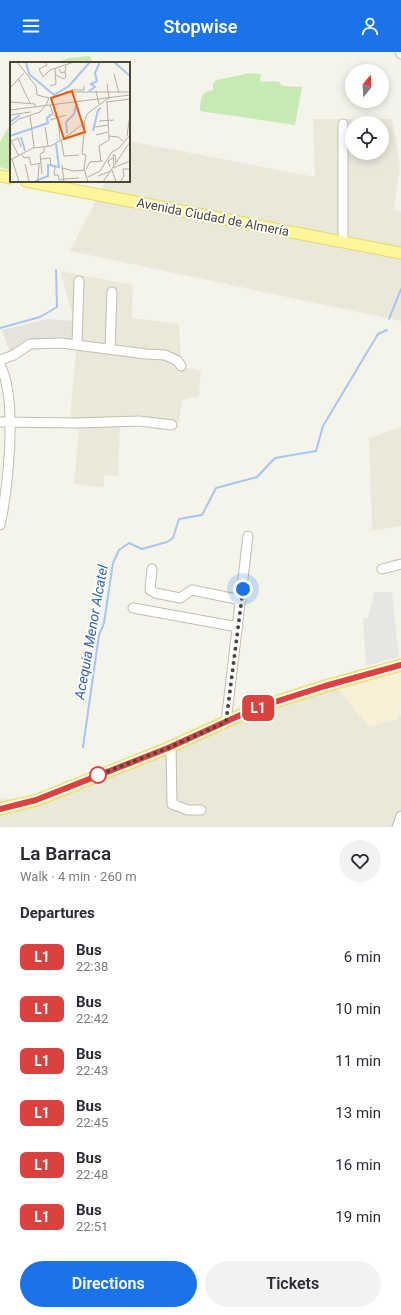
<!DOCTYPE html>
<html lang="en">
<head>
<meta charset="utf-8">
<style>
	body { margin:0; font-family:Roboto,sans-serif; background:#f2f2f3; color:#2b2b33; height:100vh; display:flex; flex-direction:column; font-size:15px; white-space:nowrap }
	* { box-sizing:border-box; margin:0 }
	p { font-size:13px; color:#7c7c81 }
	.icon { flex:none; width:22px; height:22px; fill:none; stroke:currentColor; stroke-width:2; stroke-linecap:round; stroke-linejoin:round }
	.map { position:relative; height:775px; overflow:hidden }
	.sheet { display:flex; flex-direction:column; background:#fff; flex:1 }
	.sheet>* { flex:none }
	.badge { padding:0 8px; border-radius:6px; font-size:14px; line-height:26px }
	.needle { width:26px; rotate:18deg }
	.controls { position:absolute; left:345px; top:12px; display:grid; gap:8px }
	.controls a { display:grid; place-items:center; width:44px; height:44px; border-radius:50%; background:#fff; box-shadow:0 2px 10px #0003; font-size:20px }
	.you { position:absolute; width:20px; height:20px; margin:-10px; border:3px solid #fff; border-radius:50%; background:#1a73e8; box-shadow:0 0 0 6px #1a73e833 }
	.map>.badge { position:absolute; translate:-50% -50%; box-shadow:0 0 0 2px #fff }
	h2 { padding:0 20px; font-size:15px; line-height:36px }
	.round { display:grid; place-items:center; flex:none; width:42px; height:42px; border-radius:21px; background:#f2f2f3 }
	.head { display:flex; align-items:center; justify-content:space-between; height:68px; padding:0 20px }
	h1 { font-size:19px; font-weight:600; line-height:30px }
	.cta { display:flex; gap:8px; margin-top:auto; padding:8px 20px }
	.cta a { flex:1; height:46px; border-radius:24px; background:#1a73e8; color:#fff; font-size:16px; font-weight:600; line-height:46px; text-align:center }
	.cta a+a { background:#f2f2f3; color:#2b2b33 }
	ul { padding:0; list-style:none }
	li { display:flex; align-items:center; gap:12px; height:52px; padding:0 20px }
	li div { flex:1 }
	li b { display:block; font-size:15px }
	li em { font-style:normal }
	li .badge { min-width:44px; font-weight:700; text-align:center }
	header { display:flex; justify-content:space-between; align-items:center; height:52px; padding:0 20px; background:#1a73e8; color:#fff; font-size:18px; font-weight:600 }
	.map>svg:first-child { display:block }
	.residential { fill:#e9e8d9; fill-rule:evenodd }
	.commercial { fill:#f7f0d7 }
	.industrial { fill:#e5e3dc }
	.green { fill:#c7e9b4 }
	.parking { fill:#e7e6e2 }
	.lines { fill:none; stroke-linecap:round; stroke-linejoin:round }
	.stream { stroke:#a8c5f1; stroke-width:2 }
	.minor-casing { stroke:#c1bead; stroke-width:11 }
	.major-casing { stroke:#e5d969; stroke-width:13 }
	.minor { stroke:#fff; stroke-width:9 }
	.major { stroke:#fff69b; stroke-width:11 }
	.line-casing { stroke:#fff; stroke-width:9 }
	.line { stroke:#da4240; stroke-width:6 }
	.walk { stroke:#4a4738; stroke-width:4; stroke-dasharray:0 7.2 }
	.stop-dot { fill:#fff; stroke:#da4240; stroke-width:2 }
	.labels { text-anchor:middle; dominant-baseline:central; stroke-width:3.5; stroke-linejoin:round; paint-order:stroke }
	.street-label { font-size:13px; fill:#4a4738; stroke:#fff }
	.water-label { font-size:14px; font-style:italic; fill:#2f63b8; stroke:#fff }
	.inset-river { fill:none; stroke:#a8c5f1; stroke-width:2 }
	.inset-road { fill:none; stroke:#b1afa3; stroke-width:1 }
	.view { fill:#e8590c; fill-opacity:0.15; stroke:#e8590c; stroke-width:2 }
	.inset-edge { fill:none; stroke:#4a4738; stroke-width:2 }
</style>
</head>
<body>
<header><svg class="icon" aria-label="menu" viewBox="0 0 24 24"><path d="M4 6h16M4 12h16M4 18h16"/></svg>Stopwise<svg class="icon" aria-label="person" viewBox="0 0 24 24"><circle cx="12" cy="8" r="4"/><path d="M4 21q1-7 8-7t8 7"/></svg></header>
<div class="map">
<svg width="401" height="775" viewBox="0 0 401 775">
	<rect width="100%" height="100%" fill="#f5f4eb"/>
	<!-- residential -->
	<path class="residential" d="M 313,67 L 392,67 L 400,114 L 394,158 L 401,159 L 401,269 L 70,199 L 106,129 L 129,129 L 129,89 L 315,125 ZM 352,71 L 382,71 L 382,101 L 352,101 Z
		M 60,219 L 133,233 L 132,266 L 179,272 L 181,307 L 184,315 L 201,319 L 199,344 L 182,348 L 179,370 L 120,369 L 118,424 L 104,423 L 104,436 L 74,432 L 80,368 L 70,368 L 76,299 L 74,269 Z
		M 401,375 L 401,474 L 372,479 L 369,386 Z
		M 333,631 L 401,663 L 401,761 L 396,775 L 0,775 L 0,746 L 37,748 Z"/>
	<!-- commercial -->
	<path class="commercial" d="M 401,613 L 401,651 L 398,667 L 369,675 L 333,631 Z"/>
	<!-- industrial -->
	<path class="industrial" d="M 48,267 L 74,269 L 74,290 L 30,289 L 17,294 L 10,300 L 2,278 Z"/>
	<!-- green -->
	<path class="green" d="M 90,4 L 92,11 L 56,11 L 68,6 Z
		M 249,21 L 261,22 L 260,29 C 265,31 273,28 279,30 L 282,34 L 302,35 L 295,73 L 200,59 C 201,48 200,40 213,38 L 213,31 L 217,28 Z
		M 11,71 L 11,119 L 0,115 L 0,90 Z"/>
	<!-- parking -->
	<path class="parking" d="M 374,540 L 392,540 L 399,605 L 366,614 L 363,566 L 368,566 Z"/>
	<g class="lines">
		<!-- stream -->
		<path class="stream" d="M 389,267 L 401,237
			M 0,276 L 40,265 L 57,255 L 56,218
			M 83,695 L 99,583 L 104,571 L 113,511 L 119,498 L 129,491 L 142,497 L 167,490 L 173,486 L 179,467 L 202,463 L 216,436 L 257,425 L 275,406 L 316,399 L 323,374 L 378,282 L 387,278"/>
		<!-- minor casing -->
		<g class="minor-casing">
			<path id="minor" d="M 400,0 L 401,2
				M 343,72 L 343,190
				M 77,293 L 79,229
				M 110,296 L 112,240
				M 0,308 L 14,303 L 30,292 L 61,291 L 146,302 L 165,303 L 178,309 L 181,314
				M 0,313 C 18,346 8,436 0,473
				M 0,370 L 77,371 L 139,369 L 172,373
				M 152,517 L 150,538 L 155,541 L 180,546 L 192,538 L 241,548
				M 382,517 L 401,512
				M 133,556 L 238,575
				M 226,670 L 248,484
				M 171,694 L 172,752 L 188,758 L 201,758
				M 397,775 L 401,764"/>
		</g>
		<!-- major casing -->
		<g class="major-casing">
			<path id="major" d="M 0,124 L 11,126
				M 26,129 L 401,201
				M 0,757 L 37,748 L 168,696 L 256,656 L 325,634 L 401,613"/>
		</g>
		<!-- minor -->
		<use href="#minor" class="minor"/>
		<!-- major -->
		<use href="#major" class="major"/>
	</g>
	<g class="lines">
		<!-- line casing -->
		<g class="line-casing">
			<path id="line" d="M 0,757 L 36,748 L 168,696 L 256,656 L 325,634 L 401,613"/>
		</g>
		<!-- line -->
		<use href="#line" class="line"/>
		<!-- walk -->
		<path class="walk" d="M 98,723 L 93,725 L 168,696 L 226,670 L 243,537"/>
	</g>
	<!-- markers -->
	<circle class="stop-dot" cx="98" cy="723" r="8"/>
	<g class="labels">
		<!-- street labels -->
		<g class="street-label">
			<text transform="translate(213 165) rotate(11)">Avenida Ciudad de Almería</text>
		</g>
		<!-- water labels -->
		<g class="water-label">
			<text transform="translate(91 580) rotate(-80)">Acequia Menor Alcatel</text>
		</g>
	</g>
	<!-- overview -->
	<g transform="translate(10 10)">
		<rect width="120" height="120" fill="#f5f4eb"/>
		<path class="inset-river" d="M 16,0 L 19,12 L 44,33 L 59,24 L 80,0M 104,0 L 120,14M 79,29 L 85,25 L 81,22 L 87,19 L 85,11 L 90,0M 0,60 L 10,53M 83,69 L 88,48 L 91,46M 57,71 L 56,60 L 64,52 L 66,44M 0,74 L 38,61 L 37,56 L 42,52M 11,75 L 15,89M 28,120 L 28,118 L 38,114 L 38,103 L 49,105 L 46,82"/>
		<path class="inset-road" d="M 7,0 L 26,24 L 27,33 L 39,36 L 36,43M 35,0 L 37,3 L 29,7 L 33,15 L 40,8 L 64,0M 49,7 L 51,11 L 55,10 L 56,4M 104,12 L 109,31M 46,13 L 54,17 L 56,15 L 55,10M 8,16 L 20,41M 97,22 L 99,36M 40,24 L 46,22 L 45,7M 0,26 L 14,11M 62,28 L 74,28 L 74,24M 86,29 L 89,42M 55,30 L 120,30M 0,40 L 25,42 L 25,45M 96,40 L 120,37M 97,40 L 99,74M 40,43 L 43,52 L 48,57 L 50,77M 0,48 L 120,33M 0,53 L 21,50M 20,54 L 24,85M 40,58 L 56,53M 89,59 L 104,58M 75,60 L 72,92 L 76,93 L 74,106 L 78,120M 0,64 L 9,57 L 30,50 L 36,43M 35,65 L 38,84M 85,65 L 98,63M 86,73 L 98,70M 99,74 L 108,75 L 113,79M 117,74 L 120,52M 0,77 L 9,94M 51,77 L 54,94 L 69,93M 2,79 L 8,76 L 11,85M 12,93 L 14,96 L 19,95 L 21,103 L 31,101M 2,97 L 9,120M 31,97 L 40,96 L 41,103M 0,98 L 23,86 L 41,84 L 56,75 L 74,61 L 77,52 L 100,35M 91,99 L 89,84 L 99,78 L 99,74M 15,102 L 19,119M 52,103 L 54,120M 104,103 L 103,93 L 105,93 L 106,100M 45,105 L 44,113 L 48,113 L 49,118 L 54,117M 100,105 L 98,99 L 103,96M 52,106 L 64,109 L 75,108M 103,106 L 120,99M 76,107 L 80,100 L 93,99M 102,108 L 106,120M 32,112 L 30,92 L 34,90 L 34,85M 88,114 L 101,109M 78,115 L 90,109 L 102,90 L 109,86 L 120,73M 54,117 L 69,116M 25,119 L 28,118 L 29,102M 93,120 L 120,80M 110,120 L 114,114 L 113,107 L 120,107"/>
		<path class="view" d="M 62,29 L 75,70 L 54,77 L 41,36 Z"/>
		<rect width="120" height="120" class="inset-edge"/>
	</g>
</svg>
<div class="controls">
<a><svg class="needle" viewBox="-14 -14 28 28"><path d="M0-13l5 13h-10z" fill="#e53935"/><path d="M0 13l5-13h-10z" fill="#7c7c81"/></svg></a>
<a><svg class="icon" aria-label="locate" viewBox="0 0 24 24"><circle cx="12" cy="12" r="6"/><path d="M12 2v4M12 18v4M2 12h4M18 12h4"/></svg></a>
</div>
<div class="you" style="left:243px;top:537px"></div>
<b class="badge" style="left:258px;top:656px;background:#da4240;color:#fff">L1</b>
</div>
<section class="sheet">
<div class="head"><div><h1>La Barraca</h1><p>Walk · 4 min · 260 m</p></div><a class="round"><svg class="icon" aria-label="heart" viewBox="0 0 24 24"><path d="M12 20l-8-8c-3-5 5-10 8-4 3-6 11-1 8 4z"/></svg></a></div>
<h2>Departures</h2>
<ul>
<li><span class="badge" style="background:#da4240;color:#fff">L1</span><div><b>Bus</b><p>22:38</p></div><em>6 min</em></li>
<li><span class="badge" style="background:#da4240;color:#fff">L1</span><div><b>Bus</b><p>22:42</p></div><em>10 min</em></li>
<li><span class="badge" style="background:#da4240;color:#fff">L1</span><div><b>Bus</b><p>22:43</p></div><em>11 min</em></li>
<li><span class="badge" style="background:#da4240;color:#fff">L1</span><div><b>Bus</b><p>22:45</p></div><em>13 min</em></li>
<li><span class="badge" style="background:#da4240;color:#fff">L1</span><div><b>Bus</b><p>22:48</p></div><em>16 min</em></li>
<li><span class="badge" style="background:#da4240;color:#fff">L1</span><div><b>Bus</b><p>22:51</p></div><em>19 min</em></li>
</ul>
<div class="cta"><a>Directions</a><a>Tickets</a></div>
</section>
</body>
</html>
